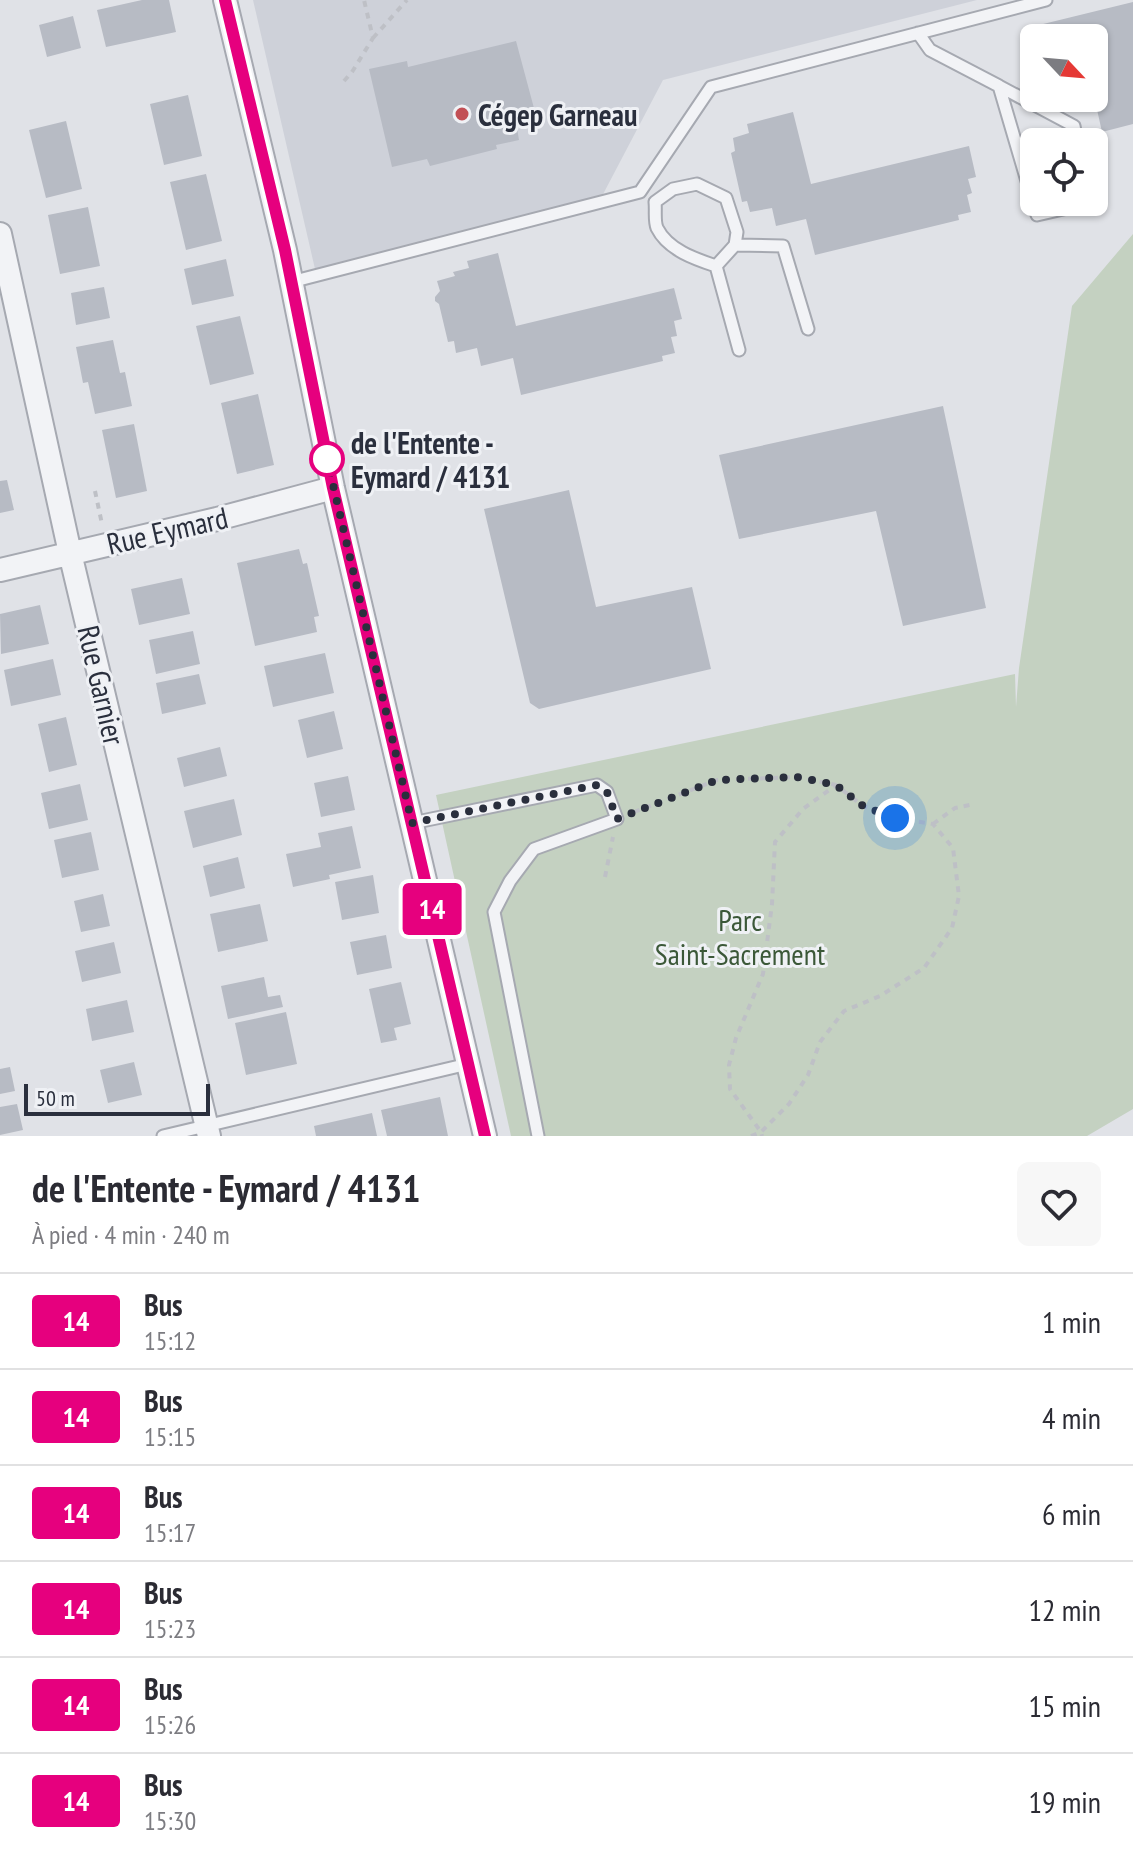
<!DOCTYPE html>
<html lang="fr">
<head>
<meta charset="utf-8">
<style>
	body { margin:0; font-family:"PT Sans Narrow",sans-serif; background:#f7f7f7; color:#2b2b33; height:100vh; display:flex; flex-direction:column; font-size:30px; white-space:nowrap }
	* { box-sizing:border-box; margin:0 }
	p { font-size:26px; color:#7c7c81 }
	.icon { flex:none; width:44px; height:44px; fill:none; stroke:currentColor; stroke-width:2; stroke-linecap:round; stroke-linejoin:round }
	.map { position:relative; height:1136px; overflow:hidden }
	.panel { display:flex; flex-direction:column; background:#fff; flex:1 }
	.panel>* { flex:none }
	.badge { padding:0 16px; border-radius:6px; font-size:28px; line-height:52px }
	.needle { width:52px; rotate:116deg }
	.fabs { position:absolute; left:1020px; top:24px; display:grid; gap:16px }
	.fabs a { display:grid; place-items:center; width:88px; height:88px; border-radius:12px; background:#fff; box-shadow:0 2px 6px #0004; font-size:40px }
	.scale { position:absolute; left:24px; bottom:20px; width:186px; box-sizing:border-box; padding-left:8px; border:4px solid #2a2f3d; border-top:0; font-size:22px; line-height:28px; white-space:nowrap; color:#2a2f3d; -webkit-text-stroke:6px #eff1f5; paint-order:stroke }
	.you { position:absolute; width:40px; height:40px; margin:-20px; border:6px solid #fff; border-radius:50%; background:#1a73e8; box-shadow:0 0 0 12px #1a73e833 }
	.map>.badge { position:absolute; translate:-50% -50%; box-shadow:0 0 0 4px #fff }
	.round { display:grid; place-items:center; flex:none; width:84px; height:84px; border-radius:12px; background:#f7f7f7 }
	.summary { display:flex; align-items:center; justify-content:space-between; height:136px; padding:0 32px }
	h1 { font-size:38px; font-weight:700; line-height:60px }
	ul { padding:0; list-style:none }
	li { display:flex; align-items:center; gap:24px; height:96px; padding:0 32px; border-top:2px solid #e1e1e2 }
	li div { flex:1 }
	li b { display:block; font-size:30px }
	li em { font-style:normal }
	li .badge { min-width:88px; font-weight:700; text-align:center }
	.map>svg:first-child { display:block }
	.built { fill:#ced1d9 }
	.green { fill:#c4d1c1 }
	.building { fill:#b7bbc4 }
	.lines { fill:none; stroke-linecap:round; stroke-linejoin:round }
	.service-casing { stroke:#a6a9b1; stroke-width:15 }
	.minor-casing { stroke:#a6a9b1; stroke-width:26 }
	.path { stroke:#bec0c6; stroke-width:4; stroke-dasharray:6 6; stroke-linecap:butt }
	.service { stroke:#f2f3f6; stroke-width:11 }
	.minor { stroke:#f2f3f6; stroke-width:22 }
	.line-casing { stroke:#fff; stroke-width:18 }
	.line { stroke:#e6007e; stroke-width:12 }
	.walk { stroke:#2a2f3d; stroke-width:8; stroke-dasharray:0 14.4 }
	.poi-dot { fill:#c24f55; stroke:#eff1f5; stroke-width:3 }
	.stop-dot { fill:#fff; stroke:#e6007e; stroke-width:4 }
	.labels { text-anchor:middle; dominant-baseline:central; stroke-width:6; stroke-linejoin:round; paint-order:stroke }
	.poi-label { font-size:30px; font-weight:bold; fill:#2a2f3d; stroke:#eff1f5; text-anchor:start }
	.stop-label { font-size:30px; font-weight:bold; fill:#2a2f3d; stroke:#eff1f5; text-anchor:start }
	.street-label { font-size:30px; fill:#2a2f3d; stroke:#eff1f5 }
	.park-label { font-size:30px; fill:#3b5838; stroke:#eff1f5 }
</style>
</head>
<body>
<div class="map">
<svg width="1133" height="1136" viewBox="0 0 1133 1136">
	<rect width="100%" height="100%" fill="#e0e2e7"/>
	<!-- built -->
	<path class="built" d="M 253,0 L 977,0 L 663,80 L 600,200 L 315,269 Z"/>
	<!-- green -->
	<path class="green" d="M 1133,234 L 1133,1109 L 1087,1136 L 511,1136 L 436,795 L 1015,674 L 1016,707 L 1019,668 L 1072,306 Z"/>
	<!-- building -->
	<path class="building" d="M 142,0 L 169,0 L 176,32 L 106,47 L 97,10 Z
		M 1133,2 L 1133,124 L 1102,132 L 1094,96 L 1094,38 L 1038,38 L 1035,26 Z
		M 73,16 L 81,48 L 47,57 L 39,25 Z
		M 516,41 L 535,112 L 515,116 L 519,140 L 496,145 L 497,149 L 430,166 L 427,159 L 392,167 L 369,69 L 407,61 L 408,67 Z
		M 188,95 L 202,156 L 164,165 L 150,104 Z
		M 793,112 L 811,184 L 969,146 L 976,177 L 968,179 L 972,193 L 967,195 L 971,212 L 958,215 L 959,220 L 815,255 L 806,219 L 776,226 L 772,208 L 750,212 L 747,201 L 742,202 L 731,153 L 735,151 L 733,138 L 749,133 L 747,124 Z
		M 66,121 L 82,189 L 46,198 L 29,130 Z
		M 206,174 L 222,241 L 186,250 L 170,182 Z
		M 88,207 L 100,266 L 60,274 L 48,215 Z
		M 498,253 L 516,326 L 674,288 L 682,319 L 674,321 L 677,336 L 671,337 L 675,353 L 662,356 L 663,361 L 521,395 L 513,358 L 481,366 L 477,348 L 456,353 L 454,341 L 448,342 L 439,304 L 435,301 L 435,297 L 440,291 L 437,281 L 455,276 L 453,272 L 469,268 L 467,261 Z
		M 226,259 L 234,296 L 192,305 L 184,269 Z
		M 104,287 L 110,318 L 76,325 L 71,293 Z
		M 240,316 L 254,374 L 210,385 L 196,326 Z
		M 113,340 L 120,373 L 125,372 L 132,406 L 95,414 L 88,382 L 83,383 L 76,347 Z
		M 258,394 L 274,465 L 237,474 L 221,403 Z
		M 943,406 L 986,608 L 903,626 L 876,511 L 739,539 L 719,455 Z
		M 134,424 L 147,491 L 116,498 L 102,430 Z
		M 7,480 L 14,510 L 0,513 L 0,481 Z
		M 569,490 L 596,607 L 692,587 L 711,669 L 539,709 L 530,703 L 484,509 Z
		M 299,549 L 303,564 L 307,563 L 319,616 L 314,617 L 317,632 L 255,646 L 237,563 Z
		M 182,578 L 190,614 L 139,625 L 131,589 Z
		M 40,605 L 49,644 L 1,654 L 0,614 Z
		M 193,631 L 200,664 L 156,674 L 149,640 Z
		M 325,653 L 334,693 L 273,707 L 264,666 Z
		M 53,659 L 61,695 L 11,706 L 4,670 Z
		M 199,674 L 206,704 L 162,714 L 156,683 Z
		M 334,711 L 343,749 L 307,758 L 298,720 Z
		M 66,717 L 77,765 L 49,772 L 38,724 Z
		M 220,747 L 227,776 L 184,787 L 177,758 Z
		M 348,776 L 355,810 L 321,817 L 314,783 Z
		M 80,784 L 88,820 L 49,829 L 41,793 Z
		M 234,799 L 242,835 L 193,848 L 184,811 Z
		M 352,826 L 361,868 L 329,875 L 330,879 L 293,887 L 286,854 L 321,847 L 318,833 Z
		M 91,832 L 99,870 L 62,878 L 54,840 Z
		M 238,857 L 245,888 L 210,897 L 203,866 Z
		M 373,875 L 379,913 L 342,920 L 335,882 Z
		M 103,894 L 110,926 L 81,932 L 74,901 Z
		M 260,904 L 268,941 L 218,952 L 210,914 Z
		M 386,935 L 392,968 L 357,975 L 350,942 Z
		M 114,942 L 121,973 L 82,982 L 75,951 Z
		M 264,977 L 268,997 L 280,995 L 283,1007 L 228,1019 L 221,986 Z
		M 401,982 L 411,1024 L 394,1028 L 397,1040 L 381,1043 L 369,989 Z
		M 127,1000 L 134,1032 L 92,1041 L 86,1009 Z
		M 286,1012 L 297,1064 L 246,1075 L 235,1023 Z
		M 134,1062 L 142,1095 L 108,1103 L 100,1070 Z
		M 10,1067 L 15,1091 L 0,1094 L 0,1069 Z
		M 440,1097 L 448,1136 L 387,1136 L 381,1110 Z
		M 17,1104 L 23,1130 L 0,1135 L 0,1107 Z
		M 372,1113 L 377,1136 L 316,1136 L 314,1126 Z"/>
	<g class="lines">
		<!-- service casing -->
		<g class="service-casing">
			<path id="service" d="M 918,33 L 930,50 L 999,86
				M 1077,142 L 1074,126 L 999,86 L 1037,215 L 1085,204 L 1085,202
				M 697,184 L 726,198 L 737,232 L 735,245 L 716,266 C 695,259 668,250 657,228 C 654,221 656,210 655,202 L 673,189 Z
				M 735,245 L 783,246 L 808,329
				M 716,266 L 739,350
				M 291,282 L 640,192 L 711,87 L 1046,0
				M 412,823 L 597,785 L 607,792 L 617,819 L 534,849 L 510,881 L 494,912 L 538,1136
				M 163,1136 L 468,1064"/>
		</g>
		<!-- minor casing -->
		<g class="minor-casing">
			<path id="minor" d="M 225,0 L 285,250 L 333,488 L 485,1136
				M 0,234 L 70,553 L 209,1136
				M 0,570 L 217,519 L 333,488"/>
		</g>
		<!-- path -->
		<path class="path" d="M 373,38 L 407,0
			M 344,81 L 352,72 L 373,38 L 364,0
			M 95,491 L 102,524
			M 634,812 L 717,780 L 797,777 L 836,785
			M 933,824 L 955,808 L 974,804
			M 605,877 L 613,837
			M 751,1136 L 761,1132 L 789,1104 L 808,1075 L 820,1042 L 844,1011 L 880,996 L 924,968 L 952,928 L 959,896 L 953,848 L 933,824 L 895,818 L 863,806 L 836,785 L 803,809 L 775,842 L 772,904 L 763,974 L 736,1038 L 729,1065 L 730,1089 L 761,1132 L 762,1136"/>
		<!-- service -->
		<use href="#service" class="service"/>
		<!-- minor -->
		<use href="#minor" class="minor"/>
	</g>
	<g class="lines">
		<!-- line casing -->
		<g class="line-casing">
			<path id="line" d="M 225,0 L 285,250 L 333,488 L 485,1136"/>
		</g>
		<!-- line -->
		<use href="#line" class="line"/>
		<!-- walk -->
		<path class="walk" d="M 327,459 L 412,823 L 597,785 L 607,792 L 617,819 L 717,780 L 797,777 L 836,785 L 863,806 L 895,818"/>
	</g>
	<!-- markers -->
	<circle class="poi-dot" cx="462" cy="114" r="8"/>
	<circle class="stop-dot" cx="327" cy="459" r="16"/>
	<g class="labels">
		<!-- poi labels -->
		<g class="poi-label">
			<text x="478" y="114">Cégep Garneau</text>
		</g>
		<!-- stop labels -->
		<g class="stop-label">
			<text x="351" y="442">de l'Entente -<tspan x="351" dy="34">Eymard / 4131</tspan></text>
		</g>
		<!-- street labels -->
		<g class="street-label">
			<text transform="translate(167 530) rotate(-13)">Rue Eymard</text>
			<text transform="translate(102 685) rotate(77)">Rue Garnier</text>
		</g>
		<!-- park labels -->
		<g class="park-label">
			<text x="740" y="919">Parc<tspan x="740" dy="34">Saint-Sacrement</tspan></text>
		</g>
	</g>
</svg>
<div class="fabs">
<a><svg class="needle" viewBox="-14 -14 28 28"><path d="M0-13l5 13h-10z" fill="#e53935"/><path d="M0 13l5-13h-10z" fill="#7c7c81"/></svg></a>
<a><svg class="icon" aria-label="locate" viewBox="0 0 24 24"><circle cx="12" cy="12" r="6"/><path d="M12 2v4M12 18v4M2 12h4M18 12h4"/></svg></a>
</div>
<div class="scale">50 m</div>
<div class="you" style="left:895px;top:818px"></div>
<b class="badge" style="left:432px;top:909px;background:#e6007e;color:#fff">14</b>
</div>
<section class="panel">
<div class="summary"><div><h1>de l'Entente - Eymard / 4131</h1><p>À pied · 4 min · 240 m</p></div><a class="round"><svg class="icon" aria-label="heart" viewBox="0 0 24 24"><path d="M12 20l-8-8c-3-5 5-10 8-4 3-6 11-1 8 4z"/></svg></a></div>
<ul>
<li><span class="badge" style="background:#e6007e;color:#fff">14</span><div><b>Bus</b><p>15:12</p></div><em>1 min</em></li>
<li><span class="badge" style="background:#e6007e;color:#fff">14</span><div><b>Bus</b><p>15:15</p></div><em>4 min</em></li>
<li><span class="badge" style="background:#e6007e;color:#fff">14</span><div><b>Bus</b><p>15:17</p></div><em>6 min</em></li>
<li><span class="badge" style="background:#e6007e;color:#fff">14</span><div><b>Bus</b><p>15:23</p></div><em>12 min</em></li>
<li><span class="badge" style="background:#e6007e;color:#fff">14</span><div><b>Bus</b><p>15:26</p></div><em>15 min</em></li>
<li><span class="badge" style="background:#e6007e;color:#fff">14</span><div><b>Bus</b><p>15:30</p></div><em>19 min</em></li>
</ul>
</section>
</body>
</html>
